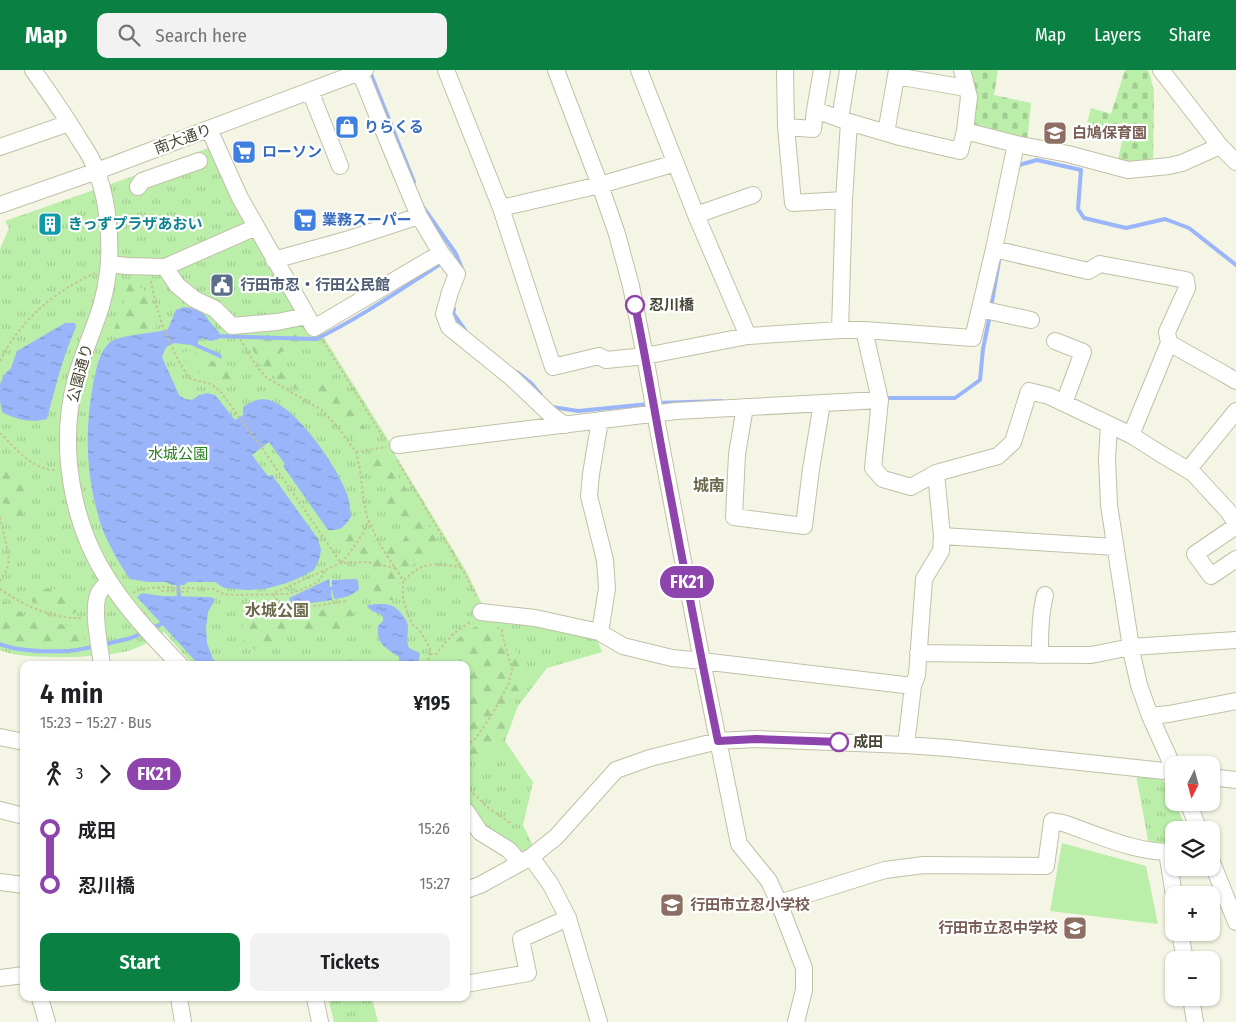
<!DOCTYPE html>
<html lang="en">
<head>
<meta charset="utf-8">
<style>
	body { margin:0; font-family:"Fira Sans Condensed","Noto Sans JP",sans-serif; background:#f2f2f2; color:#202124; height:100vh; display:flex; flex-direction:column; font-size:19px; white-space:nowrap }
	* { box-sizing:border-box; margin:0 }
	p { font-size:16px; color:#757577 }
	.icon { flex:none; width:28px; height:28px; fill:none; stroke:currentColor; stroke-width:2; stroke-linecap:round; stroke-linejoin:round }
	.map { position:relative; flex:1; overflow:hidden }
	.panel { position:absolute; left:20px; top:591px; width:450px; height:340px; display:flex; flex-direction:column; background:#fff; border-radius:10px; box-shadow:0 1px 4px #0004 }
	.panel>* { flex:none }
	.badge { padding:0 10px; border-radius:16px; font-size:18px; line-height:32px }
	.needle { width:32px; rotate:186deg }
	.controls { position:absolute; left:1165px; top:686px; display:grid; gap:10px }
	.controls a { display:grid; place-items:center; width:55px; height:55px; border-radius:10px; background:#fff; box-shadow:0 1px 4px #0004; font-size:25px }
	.map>.badge { position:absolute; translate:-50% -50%; box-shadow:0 0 0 2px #fff }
	.legs { display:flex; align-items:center; gap:8px; height:55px; padding:0 20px; font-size:16px }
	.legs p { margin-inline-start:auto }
	.headline { display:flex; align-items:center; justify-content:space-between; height:85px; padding:0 20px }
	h1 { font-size:28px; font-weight:600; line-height:38px }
	.button { display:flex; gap:10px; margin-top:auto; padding:10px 20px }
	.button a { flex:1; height:58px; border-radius:10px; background:#0b8043; color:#fff; font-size:20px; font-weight:600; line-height:58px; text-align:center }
	.button a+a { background:#f2f2f2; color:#202124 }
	ul { padding:0 20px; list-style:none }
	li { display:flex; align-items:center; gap:18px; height:55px; font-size:19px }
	li i { display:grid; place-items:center; width:8px; height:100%; margin:0 6px; background:currentColor }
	li i::after { content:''; width:12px; height:12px; margin:-6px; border:4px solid; border-radius:50%; background:#fff }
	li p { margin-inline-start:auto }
	li:first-child i { background:linear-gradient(#0000 50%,currentColor 0) }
	li:last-child i { background:linear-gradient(currentColor 50%,#0000 0) }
	header { display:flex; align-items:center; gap:30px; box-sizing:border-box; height:70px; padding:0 25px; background:#0b8043; color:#fff }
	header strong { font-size:24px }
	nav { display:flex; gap:28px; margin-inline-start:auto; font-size:18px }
	.search { width:350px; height:45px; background:#f2f2f2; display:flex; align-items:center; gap:12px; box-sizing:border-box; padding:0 18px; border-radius:10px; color:#757577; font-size:19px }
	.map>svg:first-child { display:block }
	.grass { fill:url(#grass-tufts) }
	.forest { fill:url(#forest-firs) }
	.cemetery { fill:url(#cemetery-stones) }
	.pitch { fill:#baeea9 }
	.water { fill:url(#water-ripples) }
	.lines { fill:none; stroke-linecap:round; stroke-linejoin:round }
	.stream { stroke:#9ab5f9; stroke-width:4 }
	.minor-casing { stroke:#c1c0a7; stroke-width:18 }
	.path { stroke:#c5c296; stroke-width:2; stroke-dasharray:2.5 2.5; stroke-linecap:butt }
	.minor { stroke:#fff; stroke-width:16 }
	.line-1-casing { stroke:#fff; stroke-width:11 }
	.line-1 { stroke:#8e44ad; stroke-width:8 }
	.stop-1-dot { fill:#fff; stroke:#8e44ad; stroke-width:2.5 }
	.labels { text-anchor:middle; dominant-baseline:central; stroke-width:4.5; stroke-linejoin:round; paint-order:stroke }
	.shop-label { font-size:15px; font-weight:bold; fill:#366cbe; stroke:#fff; text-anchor:start }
	.education-label { font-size:15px; font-weight:bold; fill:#785e54; stroke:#fff; text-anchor:start }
	.street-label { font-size:15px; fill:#484634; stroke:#fff }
	.culture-label { font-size:15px; font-weight:bold; fill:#0d838f; stroke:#fff; text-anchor:start }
	.service-label { font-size:15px; font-weight:bold; fill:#4e5e75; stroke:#fff; text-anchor:start }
	.stop-label { font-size:15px; font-weight:bold; fill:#484634; stroke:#fff; text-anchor:start }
	.park-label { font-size:15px; fill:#278120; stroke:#fff }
	.neighbourhood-label { font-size:16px; font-weight:bold; fill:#6c694a; stroke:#fff }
</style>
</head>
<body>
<header>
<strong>Map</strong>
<div class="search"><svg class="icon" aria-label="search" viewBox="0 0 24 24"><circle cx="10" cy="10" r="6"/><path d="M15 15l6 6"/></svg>Search here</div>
<nav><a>Map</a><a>Layers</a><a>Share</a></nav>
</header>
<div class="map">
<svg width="1236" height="952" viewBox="0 0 1236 952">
	<defs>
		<pattern id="grass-tufts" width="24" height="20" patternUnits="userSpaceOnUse" patternTransform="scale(1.25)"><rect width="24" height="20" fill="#baeea9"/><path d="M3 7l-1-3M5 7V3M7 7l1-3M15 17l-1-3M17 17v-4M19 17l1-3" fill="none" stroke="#a1cd92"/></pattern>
		<pattern id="forest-firs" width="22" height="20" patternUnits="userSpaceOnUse" patternTransform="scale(1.25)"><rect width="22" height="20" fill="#baeea9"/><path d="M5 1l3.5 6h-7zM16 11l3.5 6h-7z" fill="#a1cd92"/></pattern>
		<pattern id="cemetery-stones" width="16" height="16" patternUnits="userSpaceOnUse" patternTransform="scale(1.25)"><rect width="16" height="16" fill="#baeea9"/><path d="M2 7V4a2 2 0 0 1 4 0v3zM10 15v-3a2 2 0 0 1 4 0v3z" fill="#a1cd92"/></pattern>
		<pattern id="water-ripples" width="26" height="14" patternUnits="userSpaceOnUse" patternTransform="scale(1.25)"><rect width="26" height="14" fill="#9ab5f9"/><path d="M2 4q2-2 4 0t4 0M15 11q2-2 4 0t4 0" fill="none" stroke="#8095ca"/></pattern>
	</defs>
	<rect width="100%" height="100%" fill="#f5f5e5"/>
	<!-- grass -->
	<path class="grass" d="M 211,77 L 249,161 L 295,241 L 306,255 L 312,268 L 321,263 L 389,371 L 393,381 L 466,501 L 480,530 L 488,545 L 595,564 L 602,582 L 547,598 L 518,636 L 505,671 L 533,712 L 523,755 L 533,776 L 521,783 L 483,758 L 466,734 L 466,595 L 193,595 L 164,562 C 154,569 143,576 131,580 C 107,588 22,591 0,580 L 0,179 L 9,158 L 5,151 L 128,108 Z
		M 1136,705 C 1142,706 1150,706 1156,707 C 1166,710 1173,723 1174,732 L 1175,733 L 1187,760 L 1174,760 L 1174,774 L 1149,775 Z
		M 328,928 L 372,928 L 378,952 L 334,952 Z"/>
	<!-- forest -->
	<path class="forest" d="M 127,210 L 143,219 L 157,257 L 143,262 L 114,267 L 112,264 L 123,238 Z
		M 298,258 L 305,273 L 298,279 L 281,282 L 276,291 L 284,303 L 301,310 L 325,315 L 341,322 L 376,374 L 357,374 L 348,362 L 325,336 L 265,301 L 242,261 Z
		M 190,281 L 200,285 L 218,294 L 232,296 L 236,305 L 231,313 L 211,309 L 193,300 L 179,282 Z
		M 386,386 L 440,474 L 436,485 L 423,488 L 406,499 L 396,514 L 394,530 L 377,530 L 368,514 L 371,501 L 341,480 L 338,468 L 353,460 L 371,471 L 403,471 L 407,462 L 400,451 L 387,442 L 380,434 L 393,425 L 393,417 L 376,410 L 365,392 Z
		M 0,388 L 10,393 L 25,413 L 28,433 L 23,445 L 17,446 L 10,444 L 7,435 L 0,430 Z
		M 40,519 L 54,519 L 75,530 L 79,538 L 74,544 C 58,543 43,540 31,529 Z
		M 0,529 L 33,550 L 78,557 L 84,563 L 85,574 L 55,577 L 17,573 L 0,565 Z
		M 263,530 L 281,538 L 309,541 L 349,537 L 355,545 L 355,553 L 331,564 L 289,559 L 277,565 L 275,577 L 257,581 L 243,572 L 243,541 L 246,534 Z
		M 490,549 L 497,555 L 517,582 L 522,609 L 508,653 L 497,683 L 467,687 L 466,595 L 444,595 C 450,590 449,583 452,577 C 458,564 478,556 490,549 Z
		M 367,561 L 370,568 L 369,574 L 362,577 L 360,587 L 364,595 L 348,595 L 344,588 L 360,564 Z"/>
	<!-- cemetery -->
	<path class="cemetery" d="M 967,0 L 998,0 L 994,25 L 1031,33 L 1027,72 L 969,59 L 976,18 L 970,16 Z
		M 1125,0 L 1148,0 L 1150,5 L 1154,22 L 1153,94 L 1139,95 L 1118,90 L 1123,67 L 1086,57 L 1091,38 L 1111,44 Z"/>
	<!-- pitch -->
	<path class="pitch" d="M 1062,773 L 1146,796 L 1158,854 L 1050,841 Z"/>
	<!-- water -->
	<path class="water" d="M 184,237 C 207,240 204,247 219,262 L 219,269 L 210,271 L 202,268 L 198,271 L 198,274 L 221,284 L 222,289 L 191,275 L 175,273 L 166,277 L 162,287 L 179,325 L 185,329 L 192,330 L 199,325 L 207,323 L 215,325 L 235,350 L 243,345 L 243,337 C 253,330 261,327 272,331 C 299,341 338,398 347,424 C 350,431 350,440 351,447 C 344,457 341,461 328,460 L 283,396 L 285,394 L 269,372 L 252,385 L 268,406 L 272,405 L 318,469 L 321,480 L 319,490 L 314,500 L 301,507 L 287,513 L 265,519 L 246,520 L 224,518 L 215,512 L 188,512 L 184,515 L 172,515 L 166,512 L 148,512 L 130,509 C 120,495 111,479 104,463 C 101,456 99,448 97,441 C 86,400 85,357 93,315 C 96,301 98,284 109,273 C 120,264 153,264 168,259 L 176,240 Z
		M 65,253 L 75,253 L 76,257 C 63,286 55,318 47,349 C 31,353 17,350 2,342 L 0,331 L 0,314 L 4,305 L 11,298 L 17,281 Z
		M 329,509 L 330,517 L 332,517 L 332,510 L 356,509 L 358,511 L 359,519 C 352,526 344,528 334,529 L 332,520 L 331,520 L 332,530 L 297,535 C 292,534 290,532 289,528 Z
		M 142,523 L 161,526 L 210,527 L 215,529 L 208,542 L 206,558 L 207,573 L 213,589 L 218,595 L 199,595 L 137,527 Z
		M 367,535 C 383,534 393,531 403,546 C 406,550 408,553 408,557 C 408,565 406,571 409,578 L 420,583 L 418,595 L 399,595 L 399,587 C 385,578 376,573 378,556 L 383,551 C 384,541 377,545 371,540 C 369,539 368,537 367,535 Z"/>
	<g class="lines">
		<!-- stream -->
		<path class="stream" d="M 370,2 L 414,112
			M 1018,98 L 1019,95 L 1037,90 L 1081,100 L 1078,139 L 1084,148 L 1126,158 L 1165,149 L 1189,158 L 1236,195
			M 423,137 L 456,184 L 463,201
			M 991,238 L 999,191
			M 454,239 L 453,243 L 465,260
			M 215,266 L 316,269 C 360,248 401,219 442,193
			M 517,302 L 531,313 L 541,325
			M 884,328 L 955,328 L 980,310 L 983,279 L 990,245
			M 656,333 L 722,331
			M 552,337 L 578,341 L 649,334
			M 178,511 L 179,529
			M 157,556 L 165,552
			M 0,574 C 16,581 48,582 66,581 C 75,581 84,578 93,577
			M 106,574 L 131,568 L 138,565"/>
		<!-- minor casing -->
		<g class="minor-casing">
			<path id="minor" d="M 33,0 C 49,23 65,45 79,69 C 86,79 93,91 97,102 C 103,119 107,137 108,154 C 111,180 109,207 102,233 C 95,258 83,282 76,308 C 58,375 71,454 109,511 C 129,542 155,569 180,595
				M 446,0 L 501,138 L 553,297 L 599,286 L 606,290 L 645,286 L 748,266
				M 556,0 L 600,115 L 617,164 L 631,216 L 645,286 L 655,343 L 702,591 L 739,774 L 769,811 L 779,833 L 804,898 L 804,920 L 796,952
				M 639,0 L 696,145 L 748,266 L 840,260 L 864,260 L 973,268 L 994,179 L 1016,74
				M 785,0 L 786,57 L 813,59 L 815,40 L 849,52 L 844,130
				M 1161,0 L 1220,76 L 1236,92
				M 896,6 L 966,18
				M 310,21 L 340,96
				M 815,40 L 822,0
				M 840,49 L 848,0
				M 849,52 L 900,67 L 960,81 L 965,61 L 969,27 L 962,0
				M 786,57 L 793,133 L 844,130 L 840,260
				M 209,59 L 240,128 L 314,258 L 441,183 L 419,146 L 380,52 L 360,2
				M 965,61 L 1016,74 L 1068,84 L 1128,100 L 1169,96 L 1182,93 L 1220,76
				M 886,63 L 897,0
				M 0,77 L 69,53
				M 138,117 L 142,111 L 199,91
				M 0,135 L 97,101 L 365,0
				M 501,138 L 600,115 L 676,93
				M 696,145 L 753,125
				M 994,179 L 1088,201 L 1100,194 L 1186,210 L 1187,218 L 1167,262 L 1169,273 L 1226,305 L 1236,311
				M 441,183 L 457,204 L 450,222 L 444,244 L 449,257 L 512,308 L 551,345 L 565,355
				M 274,190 L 346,170 L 419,146
				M 109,194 L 127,196 L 165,197 L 256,157
				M 165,197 L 177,215 L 194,229 L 215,239 L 232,256 L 277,252 L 307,246
				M 980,239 L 1031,250
				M 864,260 L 880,330 L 873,398 L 883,409 L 911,417 L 936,403 L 942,466
				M 1055,271 L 1083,282 L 1064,333
				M 745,337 L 737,384 L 734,447 L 804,456 L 811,399 L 822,333
				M 600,350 L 591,404 L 589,426 L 605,490 L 607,518 L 601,556 L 599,562 L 623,576 L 672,588 L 702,591 L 913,616
				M 1109,355 L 1107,389 L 1109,435 L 1132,584 L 1139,615 L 1150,646 L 1174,699
				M 1131,365 L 1169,273
				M 398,375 L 676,341 L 880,330
				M 1188,400 L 1236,341
				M 936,403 L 998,386 L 1013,372 L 1029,321 L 1049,326 L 1131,365 L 1161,384 L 1193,403 L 1228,441 L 1236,453
				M 1236,456 L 1195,484 L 1211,506 L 1236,489
				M 481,542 L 535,548 L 599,562
				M 918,583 L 1091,585 L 1131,577 L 1236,570
				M 1040,585 C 1040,565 1040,545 1045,525
				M 102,595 C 100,578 91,538 99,523 C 101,519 106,515 109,511
				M 1150,646 L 1169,644 L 1236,631
				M 0,667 L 24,672
				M 906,675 L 913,616 L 917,605 L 924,509 L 941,481 L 942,466 L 1115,477
				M 1211,707 L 1236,710
				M 1188,732 L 1199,760
				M 0,740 L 24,746
				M 466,741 L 480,762 L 509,780 L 520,793
				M 1167,782 L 1174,825
				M 531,787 L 551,815 L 568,848 L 599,952
				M 1211,790 L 1236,852
				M 0,812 L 24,815
				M 466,820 L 480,815 L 531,787 L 556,767 L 616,700 L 650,688 L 718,671 L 756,669 L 906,675 L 948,678 L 1174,702
				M 779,833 L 885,800 L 924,795 L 1046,796 L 1052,751 L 1063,753 C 1093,763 1143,786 1174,781
				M 1180,862 L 1185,890
				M 0,908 L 24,905
				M 466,914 L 528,903 L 521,869 L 568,848
				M 40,928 L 47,952
				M 179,928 L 183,952
				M 315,928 L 320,952
				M 1191,928 L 1195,952"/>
		</g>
		<!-- path -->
		<path class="path" d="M 151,211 L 155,231 L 163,257 L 178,290 L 189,308 L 198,311 L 211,314 L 220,321 L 262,378 L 341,493 C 353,479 362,467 369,450
			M 240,269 L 257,297 L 267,308 L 322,340 L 340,360 L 356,382 L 360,400 L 363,426 L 367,447 L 379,473 L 403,510 L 403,528 L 406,539 L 412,554 L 420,561 L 430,578 L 430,584 L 427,595
			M 323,271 L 385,370
			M 0,291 C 19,251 55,221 95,203
			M 0,363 C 13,375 26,393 44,398 C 47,400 52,400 56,400
			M 356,382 L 386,377
			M 397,390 L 466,506 L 477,528
			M 0,447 L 7,478 L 9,491 L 7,499 L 0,511
			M 404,510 C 425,490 433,494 461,497
			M 158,517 L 162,521 L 187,522 L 190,518
			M 0,519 C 25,536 52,549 83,548
			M 133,523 L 141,519 L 161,517 L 213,519 L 224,524 L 238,525 L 288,524 L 303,519 L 318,512 L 324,503 L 323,501
			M 276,523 L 276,522 L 341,493 L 366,492 L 396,498
			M 273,524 C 275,526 276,529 278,531 C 291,543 331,533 348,531
			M 430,584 L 436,584 L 453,564 L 470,552
			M 466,676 L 476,668 L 493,643 L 509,613 L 512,599 L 502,564 L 502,559
			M 466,716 L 487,737 L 512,754"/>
		<!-- minor -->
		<use href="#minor" class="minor"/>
	</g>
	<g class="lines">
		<!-- line-1 casing -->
		<g class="line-1-casing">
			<path id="line-1" d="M 635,235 C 645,284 653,332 662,381 C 680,477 698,574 718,671 L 756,669 L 839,672"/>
		</g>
		<!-- line-1 -->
		<use href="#line-1" class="line-1"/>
	</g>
	<!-- icons -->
	<defs>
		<g id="shop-square" transform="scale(1.25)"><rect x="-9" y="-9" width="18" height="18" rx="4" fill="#3f7fe0" stroke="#fff"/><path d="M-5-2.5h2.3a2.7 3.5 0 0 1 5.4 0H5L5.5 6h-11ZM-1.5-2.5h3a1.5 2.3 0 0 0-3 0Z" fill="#fff"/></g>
		<g id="school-square" transform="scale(1.25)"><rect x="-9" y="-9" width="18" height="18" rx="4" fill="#8d6e63" stroke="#fff"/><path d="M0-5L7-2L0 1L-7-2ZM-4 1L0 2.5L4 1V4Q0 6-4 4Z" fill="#fff"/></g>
		<g id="supermarket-square" transform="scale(1.25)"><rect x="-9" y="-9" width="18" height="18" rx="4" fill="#3f7fe0" stroke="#fff"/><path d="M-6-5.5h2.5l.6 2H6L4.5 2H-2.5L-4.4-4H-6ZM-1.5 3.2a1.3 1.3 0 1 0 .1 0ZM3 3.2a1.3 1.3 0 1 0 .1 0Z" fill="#fff"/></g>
		<g id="building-square" transform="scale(1.25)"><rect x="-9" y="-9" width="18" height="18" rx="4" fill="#0f9aa8" stroke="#fff"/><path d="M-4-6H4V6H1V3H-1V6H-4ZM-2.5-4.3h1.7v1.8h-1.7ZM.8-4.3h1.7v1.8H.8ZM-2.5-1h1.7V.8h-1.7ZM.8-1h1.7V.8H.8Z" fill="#fff"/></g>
		<g id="civic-square" transform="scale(1.25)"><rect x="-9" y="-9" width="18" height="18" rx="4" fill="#5c6f8a" stroke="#fff"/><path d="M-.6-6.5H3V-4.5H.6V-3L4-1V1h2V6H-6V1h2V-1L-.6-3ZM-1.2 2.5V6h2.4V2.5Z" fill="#fff"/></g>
	</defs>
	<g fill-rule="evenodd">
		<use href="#shop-square" x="347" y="57"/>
		<use href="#school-square" x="1055" y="63"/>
		<use href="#supermarket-square" x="244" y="82"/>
		<use href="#supermarket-square" x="305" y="150"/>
		<use href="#building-square" x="50" y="154"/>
		<use href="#civic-square" x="222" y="215"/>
		<use href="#school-square" x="672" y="835"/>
		<use href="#school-square" x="1075" y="858"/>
	</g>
	<!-- markers -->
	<g class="stop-1-dot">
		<circle cx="635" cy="235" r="9"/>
		<circle cx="839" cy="672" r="9"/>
	</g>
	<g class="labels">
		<!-- shop labels -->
		<g class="shop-label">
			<text x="364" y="57">りらくる</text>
			<text x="262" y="82">ローソン</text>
			<text x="322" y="150">業務スーパー</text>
		</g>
		<!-- education labels -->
		<g class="education-label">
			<text x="1072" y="63">白鳩保育園</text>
			<text x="690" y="835">行田市立忍小学校</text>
			<text x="1058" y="858" text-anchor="end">行田市立忍中学校</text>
		</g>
		<!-- street labels -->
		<g class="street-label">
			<text transform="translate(183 69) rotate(-20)">南大通り</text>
			<text transform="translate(80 303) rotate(-75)">公園通り</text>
		</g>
		<!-- culture labels -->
		<g class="culture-label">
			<text x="68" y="154">きっずプラザあおい</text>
		</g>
		<!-- service labels -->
		<g class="service-label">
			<text x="240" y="215">行田市忍・行田公民館</text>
		</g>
		<!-- stop labels -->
		<g class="stop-label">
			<text x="649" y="235">忍川橋</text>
			<text x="853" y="672">成田</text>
		</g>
		<!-- park labels -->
		<g class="park-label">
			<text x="178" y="384">水城公園</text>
		</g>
		<!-- neighbourhood labels -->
		<g class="neighbourhood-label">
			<text x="709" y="415">城南</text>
			<text x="277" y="540">水城公園</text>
		</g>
	</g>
</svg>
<div class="controls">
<a><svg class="needle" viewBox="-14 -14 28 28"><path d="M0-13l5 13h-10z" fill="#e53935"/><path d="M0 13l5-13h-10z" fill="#757577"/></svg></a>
<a><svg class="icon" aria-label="layers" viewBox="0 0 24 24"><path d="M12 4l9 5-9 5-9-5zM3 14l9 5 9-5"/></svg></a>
<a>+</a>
<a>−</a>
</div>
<b class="badge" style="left:687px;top:512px;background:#8e44ad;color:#fff">FK21</b>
<section class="panel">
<div class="headline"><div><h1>4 min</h1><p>15:23 – 15:27 · Bus</p></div><b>¥195</b></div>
<div class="legs"><svg class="icon" aria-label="walk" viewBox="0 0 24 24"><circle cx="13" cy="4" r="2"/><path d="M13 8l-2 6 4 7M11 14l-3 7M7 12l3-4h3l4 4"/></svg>3<svg class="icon" aria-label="forward" viewBox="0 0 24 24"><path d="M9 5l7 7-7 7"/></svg><b class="badge" style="background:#8e44ad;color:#fff">FK21</b></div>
<ul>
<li><i style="color:#8e44ad"></i><b>成田</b><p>15:26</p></li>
<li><i style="color:#8e44ad"></i><b>忍川橋</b><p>15:27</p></li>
</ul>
<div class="button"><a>Start</a><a>Tickets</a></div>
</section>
</div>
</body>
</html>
